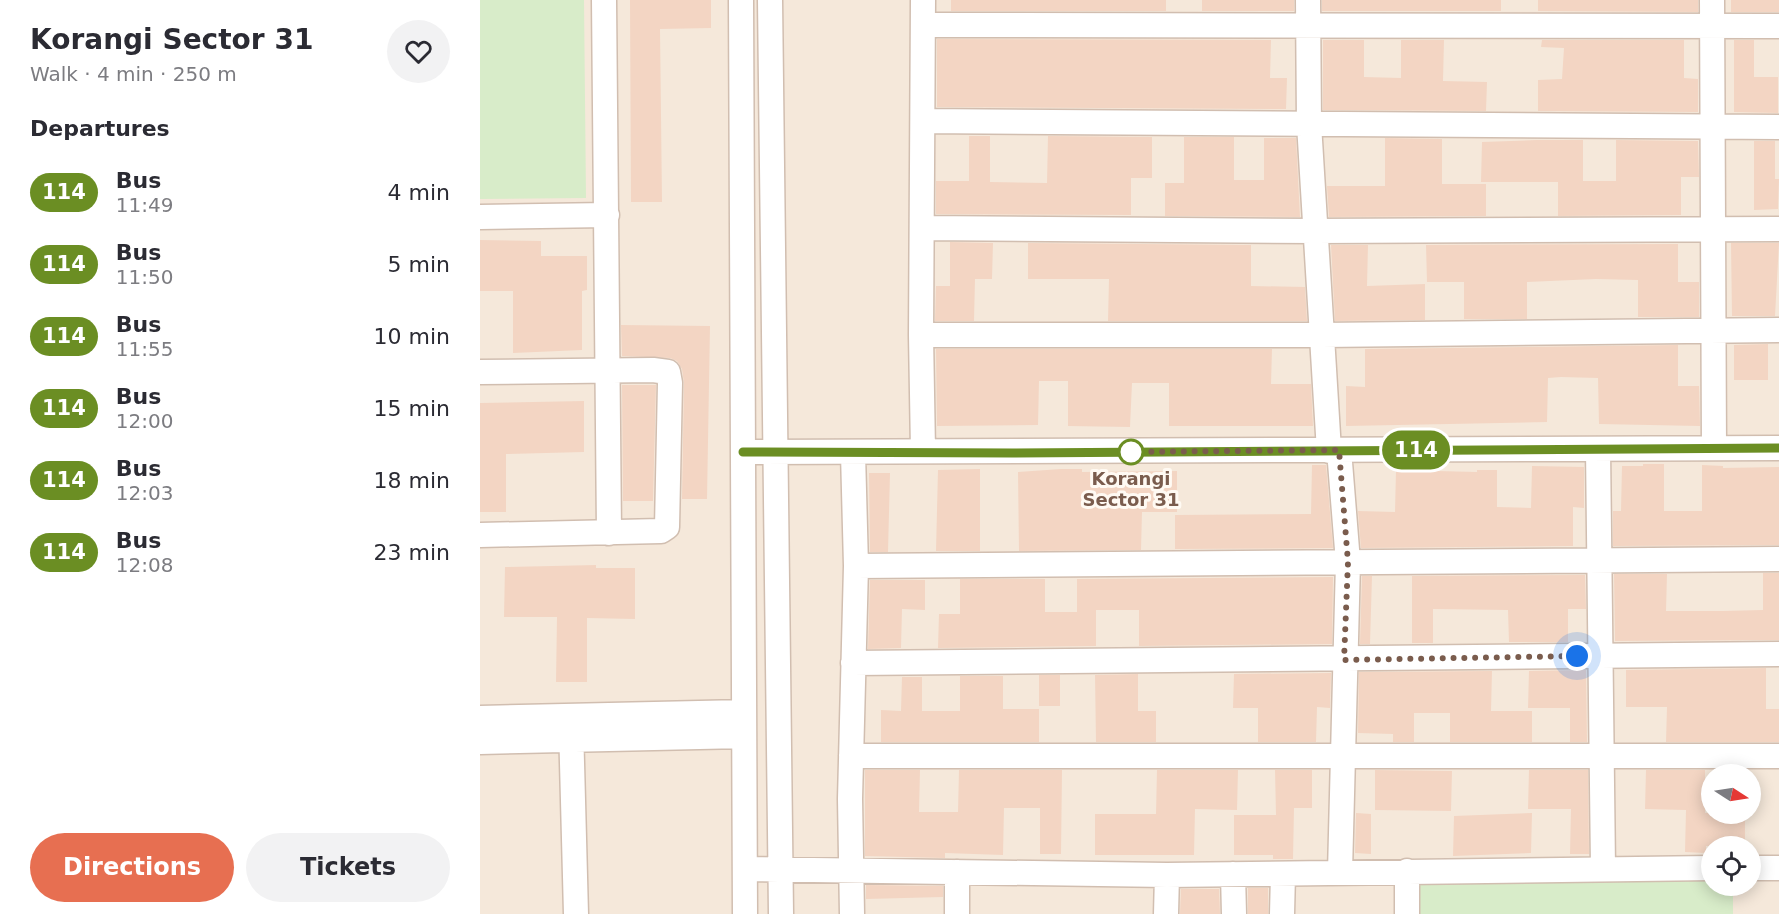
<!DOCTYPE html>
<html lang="en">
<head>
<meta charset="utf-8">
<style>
	body { margin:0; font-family:"DejaVu Sans",sans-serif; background:#f2f2f3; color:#2b2b33; height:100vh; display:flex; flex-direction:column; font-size:22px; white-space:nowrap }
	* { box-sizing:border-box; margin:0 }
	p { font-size:20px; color:#7c7c81 }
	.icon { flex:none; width:33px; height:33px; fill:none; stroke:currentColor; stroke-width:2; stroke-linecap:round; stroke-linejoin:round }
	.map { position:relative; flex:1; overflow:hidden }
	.details { display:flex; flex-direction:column; background:#fff; width:480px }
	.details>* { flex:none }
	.badge { padding:0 12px; border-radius:20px; font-size:21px; line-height:39px }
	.needle { width:39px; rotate:102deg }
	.buttons { position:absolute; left:1221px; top:764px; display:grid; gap:12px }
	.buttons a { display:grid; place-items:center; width:60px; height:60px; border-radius:50%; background:#fff; box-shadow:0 3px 15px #0003; font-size:30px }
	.you { position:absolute; width:30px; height:30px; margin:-15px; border:4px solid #fff; border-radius:50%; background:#1a73e8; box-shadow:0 0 0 9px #1a73e833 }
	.map>.badge { position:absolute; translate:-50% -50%; box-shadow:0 0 0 3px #fff }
	h2 { padding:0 30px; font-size:22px; line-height:54px }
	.round { display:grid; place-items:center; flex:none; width:63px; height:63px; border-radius:32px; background:#f2f2f3 }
	.headline { display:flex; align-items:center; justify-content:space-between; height:102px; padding:0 30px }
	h1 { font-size:28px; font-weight:800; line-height:45px }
	.button { display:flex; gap:12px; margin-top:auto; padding:12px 30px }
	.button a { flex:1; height:69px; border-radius:36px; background:#e76f51; color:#fff; font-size:24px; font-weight:800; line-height:69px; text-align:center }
	.button a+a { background:#f2f2f3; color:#2b2b33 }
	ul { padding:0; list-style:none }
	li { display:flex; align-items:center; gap:18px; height:72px; padding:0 30px }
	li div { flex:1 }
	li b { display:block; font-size:22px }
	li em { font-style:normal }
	li .badge { min-width:66px; font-weight:700; text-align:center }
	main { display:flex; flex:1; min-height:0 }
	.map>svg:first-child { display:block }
	.residential { fill:#f5e8da; fill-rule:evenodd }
	.green { fill:#d8ecc9 }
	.building { fill:#f3d5c3 }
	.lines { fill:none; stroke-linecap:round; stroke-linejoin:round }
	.minor-casing { stroke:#d1beb0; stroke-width:27 }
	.minor { stroke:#fff; stroke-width:24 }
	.line-casing { stroke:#fff; stroke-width:14 }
	.line { stroke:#6b8e23; stroke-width:9 }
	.walk { stroke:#7a5c4d; stroke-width:6; stroke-dasharray:0 10.8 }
	.stop-dot { fill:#fff; stroke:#6b8e23; stroke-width:3 }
	.labels { text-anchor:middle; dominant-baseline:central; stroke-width:6; stroke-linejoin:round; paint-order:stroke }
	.stop-label { font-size:18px; font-weight:bold; fill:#7a5c4d; stroke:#fffaf3 }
</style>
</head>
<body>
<main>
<section class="details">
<div class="headline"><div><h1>Korangi Sector 31</h1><p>Walk · 4 min · 250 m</p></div><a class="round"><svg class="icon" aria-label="heart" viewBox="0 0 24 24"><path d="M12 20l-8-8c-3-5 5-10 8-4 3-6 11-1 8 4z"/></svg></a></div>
<h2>Departures</h2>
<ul>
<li><span class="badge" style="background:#6b8e23;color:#fff">114</span><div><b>Bus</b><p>11:49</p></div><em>4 min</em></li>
<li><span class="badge" style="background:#6b8e23;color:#fff">114</span><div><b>Bus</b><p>11:50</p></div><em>5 min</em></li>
<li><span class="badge" style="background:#6b8e23;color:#fff">114</span><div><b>Bus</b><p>11:55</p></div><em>10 min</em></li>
<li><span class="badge" style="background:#6b8e23;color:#fff">114</span><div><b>Bus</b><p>12:00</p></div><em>15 min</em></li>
<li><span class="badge" style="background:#6b8e23;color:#fff">114</span><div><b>Bus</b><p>12:03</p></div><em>18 min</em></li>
<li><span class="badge" style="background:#6b8e23;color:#fff">114</span><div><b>Bus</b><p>12:08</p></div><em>23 min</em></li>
</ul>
<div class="button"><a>Directions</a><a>Tickets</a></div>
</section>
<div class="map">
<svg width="1299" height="914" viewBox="0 0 1299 914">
	<rect width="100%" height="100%" fill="#fdf6ec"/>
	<!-- residential -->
	<path class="residential" d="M 0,0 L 1299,0 L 1299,914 L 0,914 ZM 1232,774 L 1270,774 L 1270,813 L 1232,813 ZM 1232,846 L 1270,846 L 1270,885 L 1232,885 Z"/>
	<!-- green -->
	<path class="green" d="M 0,0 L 104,0 L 106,198 L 0,199 Z
		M 1231,877 L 1232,885 L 1253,885 L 1253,914 L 936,914 L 936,885 Z"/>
	<!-- building -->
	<path class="building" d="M 150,0 L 231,0 L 231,28 L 180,29 L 182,202 L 151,202 Z
		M 471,0 L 686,0 L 686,11 L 471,11 Z
		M 722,0 L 814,0 L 814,11 L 722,11 Z
		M 842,0 L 1021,0 L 1021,11 L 842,11 Z
		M 1058,0 L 1218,0 L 1218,12 L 1058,11 Z
		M 1251,0 L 1299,0 L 1299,12 L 1251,12 Z
		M 457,39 L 791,40 L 790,78 L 807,78 L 806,109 L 457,107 Z
		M 843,40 L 884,40 L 884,77 L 921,78 L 921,40 L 964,40 L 963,81 L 1007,82 L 1006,111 L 843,110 Z
		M 1062,40 L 1204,40 L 1204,78 L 1218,79 L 1218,112 L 1058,111 L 1058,80 L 1082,79 L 1084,48 L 1061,47 Z
		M 1254,40 L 1274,40 L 1274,77 L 1298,77 L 1298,113 L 1254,112 Z
		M 489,136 L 510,136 L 510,182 L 567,183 L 568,136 L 672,137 L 672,178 L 651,178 L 651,215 L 456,214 L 456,181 L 489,181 Z
		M 704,137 L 754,137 L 754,180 L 784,180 L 784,138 L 816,138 L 820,217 L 685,216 L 685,183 L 704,183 Z
		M 905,138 L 962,139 L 962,184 L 1006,184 L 1006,216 L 849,217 L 847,186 L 905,186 Z
		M 1057,140 L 1103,140 L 1103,181 L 1136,181 L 1136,140 L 1218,141 L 1219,177 L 1201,177 L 1201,215 L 1078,216 L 1078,182 L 1001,182 L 1002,142 Z
		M 1274,141 L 1295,141 L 1295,179 L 1299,179 L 1298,209 L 1274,210 Z
		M 0,240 L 61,241 L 61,256 L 107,256 L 107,290 L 102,291 L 102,350 L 33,353 L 33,291 L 0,291 Z
		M 470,242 L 513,243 L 512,279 L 495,279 L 494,321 L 455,321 L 456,286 L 470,286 Z
		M 548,243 L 771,245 L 771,286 L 825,287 L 827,321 L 628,321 L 629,279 L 548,279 Z
		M 1251,243 L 1299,243 L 1295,316 L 1252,316 Z
		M 1198,244 L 1198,282 L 1219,282 L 1219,317 L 1158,317 L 1158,280 L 1116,279 L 1047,282 L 1047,319 L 984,319 L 984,282 L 947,282 L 946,245 Z
		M 851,245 L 888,245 L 887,286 L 945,284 L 945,320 L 855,321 Z
		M 141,325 L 230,326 L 227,499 L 202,499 L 204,383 L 202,369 L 197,361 L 190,358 L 142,356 Z
		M 1288,344 L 1288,380 L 1254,380 L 1254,345 Z
		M 1198,345 L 1198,386 L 1219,386 L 1220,426 L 1119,424 L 1118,378 L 1081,377 L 1068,378 L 1067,422 L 866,426 L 866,386 L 885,387 L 885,349 Z
		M 456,349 L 792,349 L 791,384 L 831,384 L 833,426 L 689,426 L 689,383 L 652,383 L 650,427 L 588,426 L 588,381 L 559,381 L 558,425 L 457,426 Z
		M 142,385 L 176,385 L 173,501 L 143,501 Z
		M 104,401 L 104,452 L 26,454 L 26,512 L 0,512 L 0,403 Z
		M 1163,464 L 1184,464 L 1184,511 L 1222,511 L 1222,465 L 1243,466 L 1243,468 L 1299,467 L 1299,545 L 1133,546 L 1133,511 L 1141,511 L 1142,466 L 1163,466 Z
		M 832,465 L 846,465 L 853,548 L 695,549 L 695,515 L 831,514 Z
		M 1052,466 L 1104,467 L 1104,508 L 1093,507 L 1093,546 L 881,548 L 878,511 L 915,512 L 916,470 L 997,472 L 997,470 L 1017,470 L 1017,507 L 1051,508 Z
		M 500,469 L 500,551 L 456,551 L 458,470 Z
		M 581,469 L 602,469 L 602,472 L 697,471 L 697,512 L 662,512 L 661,550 L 539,551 L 538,472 Z
		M 389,473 L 410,473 L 408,552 L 390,552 Z
		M 116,565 L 116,568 L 155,568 L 155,619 L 107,618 L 107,682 L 76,682 L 77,617 L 24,617 L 25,567 Z
		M 1283,573 L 1299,573 L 1299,640 L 1135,641 L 1134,574 L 1187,574 L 1186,611 L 1243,611 L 1283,610 Z
		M 1105,575 L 1106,609 L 1088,609 L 1088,642 L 1029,642 L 1028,610 L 953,609 L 953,643 L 932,643 L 932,576 Z
		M 882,576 L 892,576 L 890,644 L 880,644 Z
		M 853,577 L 852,644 L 659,646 L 659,610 L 616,610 L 616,646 L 458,648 L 459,614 L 480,614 L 480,579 L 565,579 L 565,612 L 597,612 L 597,579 Z
		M 390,580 L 445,580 L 445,610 L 422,609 L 421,648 L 388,649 Z
		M 1286,668 L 1286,709 L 1299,709 L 1299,742 L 1186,742 L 1187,707 L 1146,707 L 1146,670 Z
		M 1106,670 L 1107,742 L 1090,742 L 1090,708 L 1048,708 L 1049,671 Z
		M 1012,671 L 1011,711 L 1052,711 L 1052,742 L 970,742 L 970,713 L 934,713 L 934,742 L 913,742 L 913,734 L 878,733 L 879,672 Z
		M 851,673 L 850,708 L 837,707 L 836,742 L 778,742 L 778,708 L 753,708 L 754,674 Z
		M 658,674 L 658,711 L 676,711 L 676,742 L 616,742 L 615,675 Z
		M 559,675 L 580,675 L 580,706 L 559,706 Z
		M 480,676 L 523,676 L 523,709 L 559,709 L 559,742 L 401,742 L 401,710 L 421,711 L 422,677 L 442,677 L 442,711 L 480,711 Z
		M 385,770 L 440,770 L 439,812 L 478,812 L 479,770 L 582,770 L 581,854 L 560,854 L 560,808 L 524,808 L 523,855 L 465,853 L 465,858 L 385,856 Z
		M 677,770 L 758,770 L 757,810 L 715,809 L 714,855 L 615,855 L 615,814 L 676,814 Z
		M 795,770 L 832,770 L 832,808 L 814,808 L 813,859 L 793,859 L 793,855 L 754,855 L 754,815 L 796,815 Z
		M 895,770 L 972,771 L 971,811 L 895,810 Z
		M 1049,770 L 1108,770 L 1109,854 L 1090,854 L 1091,809 L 1048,809 Z
		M 1166,770 L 1225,770 L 1225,813 L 1265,813 L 1265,846 L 1226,846 L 1226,853 L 1205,852 L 1206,810 L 1165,809 Z
		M 876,813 L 891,814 L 891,854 L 875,853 Z
		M 1052,813 L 1051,853 L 973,856 L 974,816 Z
		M 386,885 L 463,886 L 463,897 L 386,899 Z
		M 768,888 L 788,888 L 788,914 L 768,914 Z
		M 701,889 L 739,889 L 740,914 L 700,914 Z"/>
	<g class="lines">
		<!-- minor casing -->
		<g class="minor-casing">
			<path id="minor" d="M 124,0 L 129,533
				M 261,0 L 265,914
				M 290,0 L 301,914
				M 828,0 L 829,124 L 849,451
				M 1232,0 L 1234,448
				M 443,25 L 1299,26
				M 443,121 L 1299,127
				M 0,217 L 127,215
				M 443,228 L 835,231 L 1299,229
				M 441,335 L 842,335 L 1299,330
				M 0,372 L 173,370 L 188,372 L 190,383 L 187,527 L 181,531 L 0,535
				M 1118,449 L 1123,868
				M 859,450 L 868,562 L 860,872
				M 443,451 L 441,335 L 443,0
				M 263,452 L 1299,448
				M 376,566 L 1299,559
				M 373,663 L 1299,654
				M 0,718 L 264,712
				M 91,725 L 96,914
				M 0,742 L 264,736
				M 371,756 L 1299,756
				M 1270,868 L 1299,868
				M 265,869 L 687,875 L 1232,868
				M 477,872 L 477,914
				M 753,874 L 754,914
				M 372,914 L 370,799 L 376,566 L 373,453
				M 686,914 L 687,875
				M 802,914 L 803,874
				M 927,914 L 927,871"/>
		</g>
		<!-- minor -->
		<use href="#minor" class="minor"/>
	</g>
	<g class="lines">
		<!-- line casing -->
		<g class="line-casing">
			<path id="line" d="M 263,452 L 532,453 L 1299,448"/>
		</g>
		<!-- line -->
		<use href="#line" class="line"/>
		<!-- walk -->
		<path class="walk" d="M 651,452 L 645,452 L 859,450 L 868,562 L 864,660 L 1097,656"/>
	</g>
	<!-- markers -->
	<circle class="stop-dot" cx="651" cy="452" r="12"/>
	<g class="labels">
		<!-- stop labels -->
		<g class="stop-label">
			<text x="651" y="478">Korangi<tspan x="651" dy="21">Sector 31</tspan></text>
		</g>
	</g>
</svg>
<div class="buttons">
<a><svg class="needle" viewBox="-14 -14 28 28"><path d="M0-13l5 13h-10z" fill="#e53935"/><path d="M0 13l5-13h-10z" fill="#7c7c81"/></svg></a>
<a><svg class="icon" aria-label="locate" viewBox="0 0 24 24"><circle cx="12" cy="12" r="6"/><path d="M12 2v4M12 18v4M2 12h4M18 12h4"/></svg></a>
</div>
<div class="you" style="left:1097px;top:656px"></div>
<b class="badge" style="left:936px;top:450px;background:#6b8e23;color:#fff">114</b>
</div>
</main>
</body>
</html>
